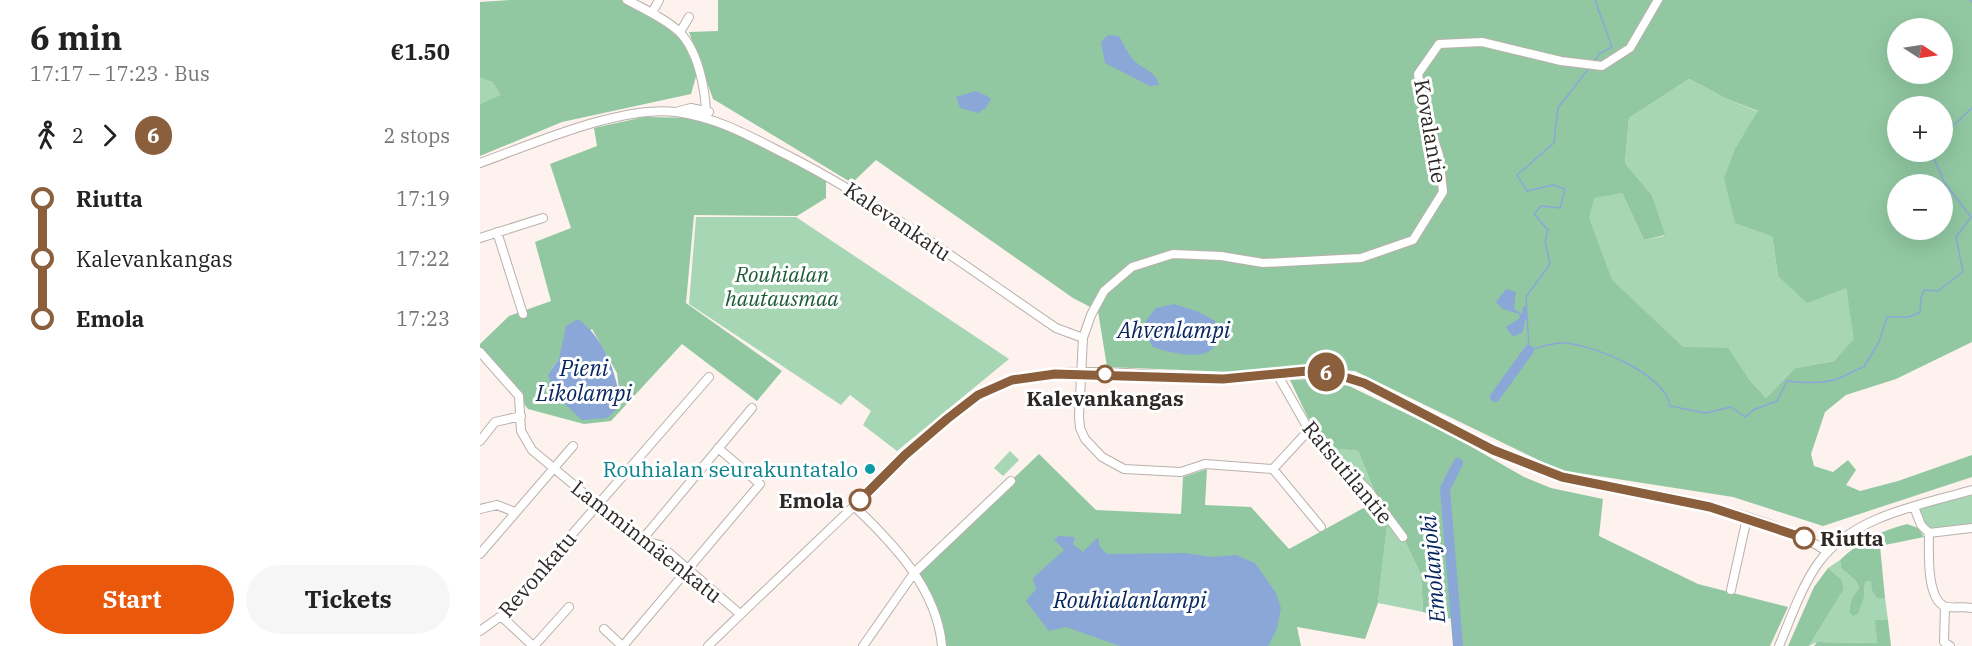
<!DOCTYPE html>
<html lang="en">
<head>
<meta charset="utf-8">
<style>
	body { margin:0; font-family:"IBM Plex Serif",serif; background:#f6f6f6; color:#222; height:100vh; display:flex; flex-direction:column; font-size:22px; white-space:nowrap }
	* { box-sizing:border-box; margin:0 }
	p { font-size:20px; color:#767676 }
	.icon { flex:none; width:33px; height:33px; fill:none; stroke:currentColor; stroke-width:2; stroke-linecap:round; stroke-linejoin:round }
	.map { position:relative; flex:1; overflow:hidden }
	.details { display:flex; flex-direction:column; background:#fff; width:480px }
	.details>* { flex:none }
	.badge { padding:0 12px; border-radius:20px; font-size:21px; line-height:39px }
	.needle { width:39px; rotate:102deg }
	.fabs { position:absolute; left:1407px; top:18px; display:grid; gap:12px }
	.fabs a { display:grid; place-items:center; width:66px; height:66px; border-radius:50%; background:#fff; box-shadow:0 6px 24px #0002; font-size:30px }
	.map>.badge { position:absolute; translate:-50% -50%; box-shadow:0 0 0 3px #fff }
	.legs { display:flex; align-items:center; gap:9px; height:66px; padding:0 30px; font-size:20px }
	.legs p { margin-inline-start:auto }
	.head { display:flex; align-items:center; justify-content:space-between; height:102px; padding:0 30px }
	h1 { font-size:33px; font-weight:700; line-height:45px }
	.button { display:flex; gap:12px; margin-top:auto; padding:12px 30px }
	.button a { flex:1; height:69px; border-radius:36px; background:#ea580c; color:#fff; font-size:24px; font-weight:700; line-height:69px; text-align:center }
	.button a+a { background:#f6f6f6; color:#222 }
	ul { padding:0 30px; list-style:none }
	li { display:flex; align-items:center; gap:21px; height:60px; font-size:22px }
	li i { display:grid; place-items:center; width:9px; height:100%; margin:0 8px; background:currentColor }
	li i::after { content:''; width:15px; height:15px; margin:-8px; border:4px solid; border-radius:50%; background:#fff }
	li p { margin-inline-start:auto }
	li:first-child i { background:linear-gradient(#0000 50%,currentColor 0) }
	li:last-child i { background:linear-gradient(currentColor 50%,#0000 0) }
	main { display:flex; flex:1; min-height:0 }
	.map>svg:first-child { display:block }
	.green { fill:#a6d6b4 }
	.forest { fill:#91c8a2; fill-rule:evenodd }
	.water { fill:#8ba7d8 }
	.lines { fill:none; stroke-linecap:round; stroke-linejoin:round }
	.stream { stroke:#8ba7d8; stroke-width:1.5 }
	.river { stroke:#8ba7d8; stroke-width:10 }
	.minor-casing { stroke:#bab0ab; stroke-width:10 }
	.minor { stroke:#fff; stroke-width:8 }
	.line-1-casing { stroke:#fff; stroke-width:14 }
	.line-1 { stroke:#8b5e3c; stroke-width:9 }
	.stop-1-dot { fill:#fff; stroke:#8b5e3c; stroke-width:3 }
	.culture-dot { fill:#0f9aa8; stroke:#fff; stroke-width:2 }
	.labels { text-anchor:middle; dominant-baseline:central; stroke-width:6; stroke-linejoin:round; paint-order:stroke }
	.street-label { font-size:21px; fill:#2d2927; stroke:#fff }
	.park-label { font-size:21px; font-style:italic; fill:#1d5a36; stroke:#fff }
	.stop-label { font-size:21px; font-weight:bold; fill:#2d2927; stroke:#fff }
	.culture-label { font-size:21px; fill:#0d838f; stroke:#fff; text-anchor:end }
	.water-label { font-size:22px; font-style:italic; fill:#072660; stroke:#fff }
</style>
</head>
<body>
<main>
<section class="details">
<div class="head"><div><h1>6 min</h1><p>17:17 – 17:23 · Bus</p></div><b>€1.50</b></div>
<div class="legs"><svg class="icon" aria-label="walk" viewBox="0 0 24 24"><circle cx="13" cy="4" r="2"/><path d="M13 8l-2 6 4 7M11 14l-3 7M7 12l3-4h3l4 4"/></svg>2<svg class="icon" aria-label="forward" viewBox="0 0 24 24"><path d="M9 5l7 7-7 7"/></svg><b class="badge" style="background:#8b5e3c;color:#fff">6</b><p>2 stops</p></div>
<ul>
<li><i style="color:#8b5e3c"></i><b>Riutta</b><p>17:19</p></li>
<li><i style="color:#8b5e3c"></i><span>Kalevankangas</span><p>17:22</p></li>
<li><i style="color:#8b5e3c"></i><b>Emola</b><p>17:23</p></li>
</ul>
<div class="button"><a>Start</a><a>Tickets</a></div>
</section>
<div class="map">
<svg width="1492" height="646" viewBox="0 0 1492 646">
	<rect width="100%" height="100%" fill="#fdf2ed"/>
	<!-- green -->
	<path class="green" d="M 0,78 L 12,82 L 22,96 L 0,104 Z
		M 1209,79 L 1247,99 L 1279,112 L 1256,147 L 1292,236 L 1298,276 L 1366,288 L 1375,339 L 1354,361 L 1315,368 L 1286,398 L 1268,378 L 1210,392 L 974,190 L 1111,207 L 1114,197 L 1142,193 L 1164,240 L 1184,236 L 1172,195 L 1145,163 L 1149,118 Z
		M 216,217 L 316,217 L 529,359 L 417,451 L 383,425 L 391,411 L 370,395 L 361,405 L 209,304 Z
		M 850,448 L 878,451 L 901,508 Z
		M 530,451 L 539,460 L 523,476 L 514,468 Z
		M 1486,492 L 1492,496 L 1492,528 L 1449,533 L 1434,507 Z
		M 908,517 L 923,537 L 941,575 L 943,612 L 898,603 Z
		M 1360,560 L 1361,568 L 1375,580 L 1379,589 L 1371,600 L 1369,612 L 1384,597 L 1385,582 L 1391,581 L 1397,598 L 1405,598 L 1408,620 L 1396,621 L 1397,643 L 1337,642 L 1329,646 L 1364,589 L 1362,580 L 1348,568 Z"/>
	<!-- forest -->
	<path class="forest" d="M 30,0 L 142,0 L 188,28 L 203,42 L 217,73 L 211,94 L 82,122 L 0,156 L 0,104 L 21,95 L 12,82 L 0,78 L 0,2 Z
		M 238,0 L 1492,0 L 1492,342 L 1416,379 L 1366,395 L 1345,412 L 1331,454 L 1334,466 L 1353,472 L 1368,460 L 1376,470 L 1366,485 L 1380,491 L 1418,481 L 1492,455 L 1492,477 L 1343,526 L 1253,497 L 1079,470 L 875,371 L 810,367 L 751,372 L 627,367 L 618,311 L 593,298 L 396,160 L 372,183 L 233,99 L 209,32 L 238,31 ZM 1418,28 L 1462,28 L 1462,74 L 1418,74 ZM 1209,79 L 1247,99 L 1278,111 L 1256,147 L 1244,178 L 1255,223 L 1292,236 L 1298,276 L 1327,303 L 1366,288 L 1374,339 L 1354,361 L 1315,368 L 1286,398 L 1268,378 L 1248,348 L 1203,347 L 1132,280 L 1109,218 L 1114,198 L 1142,193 L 1164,240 L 1185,235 L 1172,195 L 1145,163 L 1149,118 ZM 1418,106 L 1462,106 L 1462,152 L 1418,152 ZM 1418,184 L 1462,184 L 1462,230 L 1418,230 Z
		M 164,117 L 224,118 L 346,178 L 346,198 L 317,216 L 214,215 L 206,303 L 302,371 L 277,401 L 202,344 L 131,421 L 104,424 L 48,409 L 0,349 L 0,344 L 29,316 L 71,301 L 55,242 L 91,228 L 70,164 L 117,146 L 114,128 ZM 112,329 L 137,373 L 141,405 L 68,374 L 79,359 Z
		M 828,379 L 869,386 L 971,435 L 1044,477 L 1071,488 L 1123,499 L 1119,536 L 1218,584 L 1308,607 L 1290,646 L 978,646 L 976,620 L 943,612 L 941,575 L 923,537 L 908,518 L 898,603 L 885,639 L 817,627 L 821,646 L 462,646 L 461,635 L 434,573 L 559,454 L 616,510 L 701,514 L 703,477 L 727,469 L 725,505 L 771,507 L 809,549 L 889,505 L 897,503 L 900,505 L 878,451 L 850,448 L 830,422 L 810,380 Z
		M 1427,524 L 1438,528 L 1444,537 L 1400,546 L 1405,598 L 1397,598 L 1392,590 L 1391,581 L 1385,582 L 1384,597 L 1378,614 L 1373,616 L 1369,612 L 1371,600 L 1379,588 L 1375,580 L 1361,568 L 1360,560 C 1380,541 1400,531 1427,524 Z
		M 1348,568 L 1362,580 L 1364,589 L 1329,646 L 1308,646 L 1334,587 Z
		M 1395,620 L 1408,620 L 1411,646 L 1334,646 L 1337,642 L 1397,643 Z"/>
	<!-- water -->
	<path class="water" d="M 628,35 L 639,36 C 643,43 647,52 652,58 C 661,70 675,69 679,85 L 670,86 L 625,63 L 621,42 Z
		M 496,91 L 511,98 L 506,108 L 498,113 L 480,108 L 476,97 Z
		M 1026,289 L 1036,292 L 1034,309 L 1042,314 L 1043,307 L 1046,306 L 1047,320 L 1045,320 L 1043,332 L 1033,337 L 1026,327 L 1040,318 L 1039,314 L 1023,309 L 1016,302 Z
		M 694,304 L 719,312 L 735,321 C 735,327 737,334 736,340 C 733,365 688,352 673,347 L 666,335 L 666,320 L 676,308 Z
		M 98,319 C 125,339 136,372 141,405 L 127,418 L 102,420 L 74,394 L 68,374 L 79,359 L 86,326 Z
		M 579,536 L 595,537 L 593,544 L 603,552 L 618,537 L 620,547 L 627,554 L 704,553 L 733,557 L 756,555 L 775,563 L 796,593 L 801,608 L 797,629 L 788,646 L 640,646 L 586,627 L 569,631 L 546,601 L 556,589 L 553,578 L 584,550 L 574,539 Z"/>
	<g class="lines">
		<!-- stream -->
		<path class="stream" d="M 1490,0 L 1492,2
			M 1114,62 L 1119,54 L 1132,47 L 1115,0
			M 1109,68 L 1078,108 L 1074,143 L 1037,175 L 1047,191 L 1073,185 L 1085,189 L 1080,208 L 1061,206 L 1054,214 L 1068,230 L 1065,241 L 1070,264 L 1046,297 L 1049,350 C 1059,348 1071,343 1081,343 C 1111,343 1186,374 1190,406 L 1226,413 L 1251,407 L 1265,417 L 1273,410 L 1297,401 L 1307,381 C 1323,383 1338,384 1354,380 C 1365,377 1373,370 1384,367 L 1399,342 L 1407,317 L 1429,317 L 1440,312 L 1441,297 L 1444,290 L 1458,291 L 1483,272 L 1476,237 L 1491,217 L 1464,182 L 1452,154 L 1454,152
			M 1462,136 L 1492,108"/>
		<!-- river -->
		<path class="river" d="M 1015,397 L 1049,350
			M 978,463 L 965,489 L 978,646"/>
		<!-- minor casing -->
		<g class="minor-casing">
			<path id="minor" d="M 147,0 C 164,9 182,17 196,29 C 218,47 226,90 226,117
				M 172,13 L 179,0
				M 200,32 L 209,17
				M 199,111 L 211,108 L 229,112
				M 0,163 C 53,144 141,105 196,112 C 234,117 264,133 297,150 C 396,199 485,266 576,328 L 603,338
				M 17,232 L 43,314
				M 0,238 L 63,218
				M 0,352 L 39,396 L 41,431 L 52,450 L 161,541 L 180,545 L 260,614
				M 797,374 L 829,430 L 888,490 L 923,537
				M 829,430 L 793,469 L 725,464 L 701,472 L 644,469 L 622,457 L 605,439 L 600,428 L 599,416 L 603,338 L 611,315 L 624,291 L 652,267 L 693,254 L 741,256 L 783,263 L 881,258 L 933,240 L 963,192 L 959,155 L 944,109 L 938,74 L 959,44 L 1002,42 L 1081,61 L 1122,66 L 1150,48 L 1178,0
				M 0,441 L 15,422 L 41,416
				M 793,469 L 841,527
				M 374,506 C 414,544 457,589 462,646
				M 1434,507 L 1441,525 L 1449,533 L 1492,528
				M 0,509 L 17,505 L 35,512
				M 1449,533 C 1449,550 1446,597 1464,606 C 1471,609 1483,606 1492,608
				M 161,541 L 272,408
				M 0,554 L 93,446
				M 1251,590 L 1267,518
				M 1465,607 L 1464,642 L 1470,646
				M 21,616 L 53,646
				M 124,629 L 142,646
				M 0,631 L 21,616 L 229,377
				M 54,646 L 89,607
				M 143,646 L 280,484 L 238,448
				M 228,646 C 276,599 324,554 372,508 C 414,468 473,398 529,381 C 586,364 677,376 737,379 C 790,381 832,362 884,383 C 949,416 1013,455 1082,477 C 1099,483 1117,484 1135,487 C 1195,497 1298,518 1348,552
				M 383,646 L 434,573 L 531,481
				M 1299,646 C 1311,618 1321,587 1339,562 C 1373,516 1440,505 1492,490"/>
		</g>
		<!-- minor -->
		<use href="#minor" class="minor"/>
	</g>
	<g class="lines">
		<!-- line-1 casing -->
		<g class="line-1-casing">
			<path id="line-1" d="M 380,500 L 425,455 L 467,419 L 498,395 L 532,380 L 575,374 L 743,379 L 827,371 L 848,372 L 884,383 L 1013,450 L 1082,477 L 1230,507 L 1324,538"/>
		</g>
		<!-- line-1 -->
		<use href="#line-1" class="line-1"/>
	</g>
	<!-- markers -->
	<g class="stop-1-dot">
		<circle cx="625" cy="374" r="8"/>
		<circle cx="380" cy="500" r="10"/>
		<circle cx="1324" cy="538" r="10"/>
	</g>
	<circle class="culture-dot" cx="390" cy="469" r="6"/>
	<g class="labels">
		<!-- street labels -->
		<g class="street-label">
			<text transform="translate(951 131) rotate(80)">Kovalantie</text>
			<text transform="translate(418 221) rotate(34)">Kalevankatu</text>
			<text transform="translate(868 472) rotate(50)">Ratsutilantie</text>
			<text transform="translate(167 541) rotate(38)">Lamminmäenkatu</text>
			<text transform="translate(57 574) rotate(-49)">Revonkatu</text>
		</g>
		<!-- park labels -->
		<g class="park-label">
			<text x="302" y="274">Rouhialan<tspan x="302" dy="24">hautausmaa</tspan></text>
		</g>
		<!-- stop labels -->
		<g class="stop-label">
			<text x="625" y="398">Kalevankangas</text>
			<text x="364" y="500" text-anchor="end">Emola</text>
			<text x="1340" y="538" text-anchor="start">Riutta</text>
		</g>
		<!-- culture labels -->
		<g class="culture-label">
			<text x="378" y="469">Rouhialan seurakuntatalo</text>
		</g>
		<!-- water labels -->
		<g class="water-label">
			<text x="694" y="329">Ahvenlampi</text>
			<text x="104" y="367">Pieni<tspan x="104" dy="25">Likolampi</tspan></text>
			<text transform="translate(952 569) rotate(-95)">Emolanjoki</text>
			<text x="650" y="599">Rouhialanlampi</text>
		</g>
	</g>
</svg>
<div class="fabs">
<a><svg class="needle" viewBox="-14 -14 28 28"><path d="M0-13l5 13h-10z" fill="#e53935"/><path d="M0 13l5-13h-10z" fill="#767676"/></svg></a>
<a>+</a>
<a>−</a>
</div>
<b class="badge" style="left:846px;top:372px;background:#8b5e3c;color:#fff">6</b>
</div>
</main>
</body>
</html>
